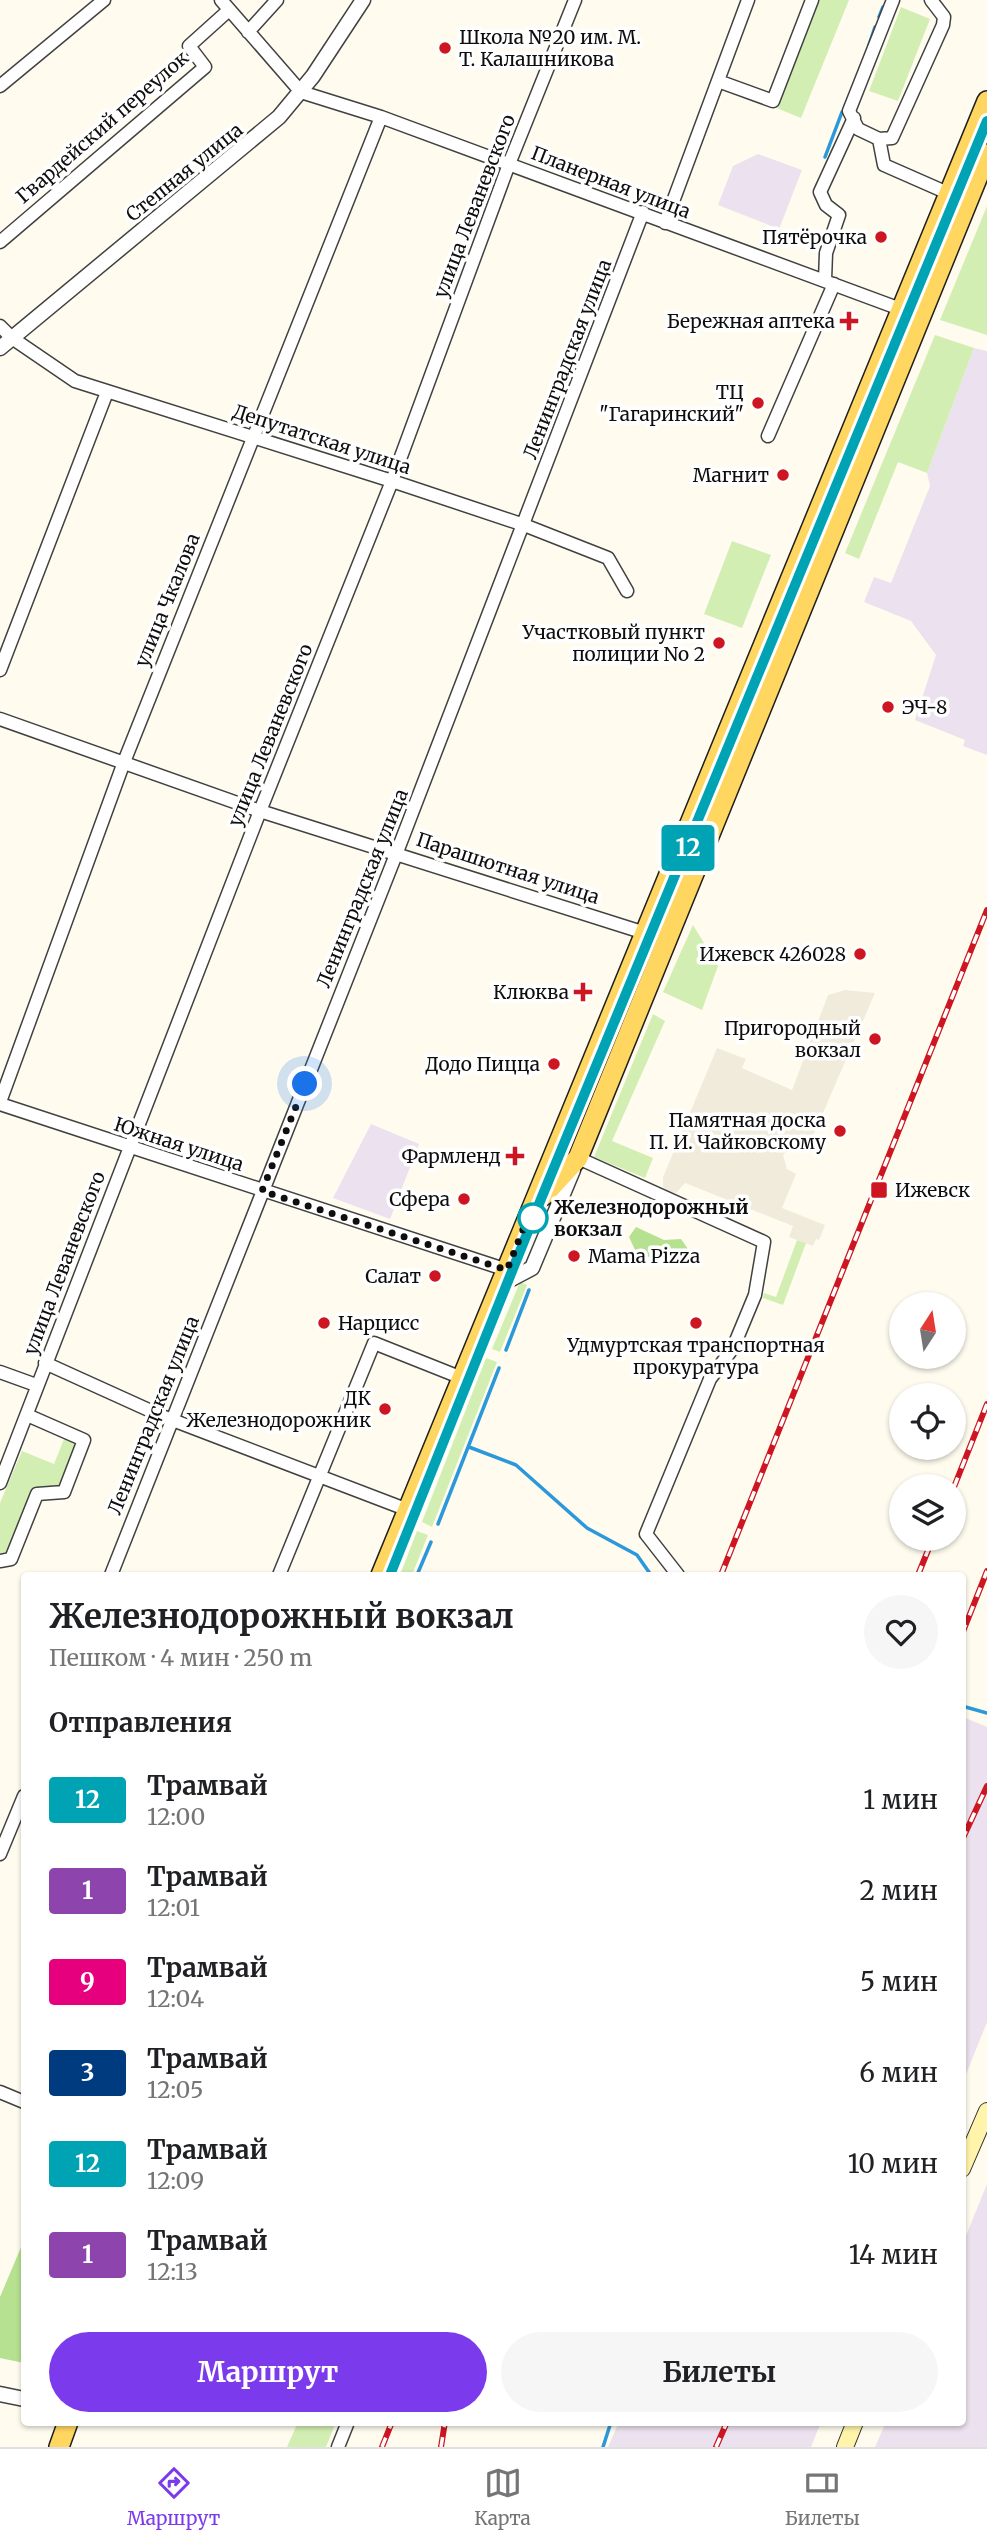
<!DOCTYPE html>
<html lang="ru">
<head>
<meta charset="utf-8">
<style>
	body { margin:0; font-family:Merriweather,serif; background:#f6f6f6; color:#202124; height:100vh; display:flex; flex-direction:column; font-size:26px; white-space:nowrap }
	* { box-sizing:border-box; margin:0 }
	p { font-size:23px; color:#757577 }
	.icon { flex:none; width:38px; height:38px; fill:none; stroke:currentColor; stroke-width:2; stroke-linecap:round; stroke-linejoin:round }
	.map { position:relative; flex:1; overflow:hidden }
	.details { position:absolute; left:21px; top:1572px; width:945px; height:854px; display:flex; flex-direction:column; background:#fff; border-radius:7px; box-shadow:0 2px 5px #0004 }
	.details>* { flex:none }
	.badge { padding:0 14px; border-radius:5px; font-size:24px; line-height:46px }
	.needle { width:46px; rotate:12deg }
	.fabs { position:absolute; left:889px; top:1292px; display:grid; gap:14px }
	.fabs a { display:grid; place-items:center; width:77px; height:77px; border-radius:50%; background:#fff; box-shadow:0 2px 5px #0004; font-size:35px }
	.you { position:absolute; width:35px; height:35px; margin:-18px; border:5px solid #fff; border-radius:50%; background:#1a73e8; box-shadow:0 0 0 10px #1a73e833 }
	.map>.badge { position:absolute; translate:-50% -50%; box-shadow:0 0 0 4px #fff }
	h2 { padding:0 28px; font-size:26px; line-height:63px }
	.round { display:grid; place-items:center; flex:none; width:74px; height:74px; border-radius:37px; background:#f6f6f6 }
	.head { display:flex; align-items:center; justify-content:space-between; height:119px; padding:0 28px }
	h1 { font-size:33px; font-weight:700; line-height:52px }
	.button { display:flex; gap:14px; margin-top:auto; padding:14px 28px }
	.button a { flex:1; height:80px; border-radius:42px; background:#7c3aed; color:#fff; font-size:28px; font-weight:700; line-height:80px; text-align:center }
	.button a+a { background:#f6f6f6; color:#202124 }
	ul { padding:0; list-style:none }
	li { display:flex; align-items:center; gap:21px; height:91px; padding:0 28px }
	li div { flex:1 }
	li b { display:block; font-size:26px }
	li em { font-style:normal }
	li .badge { min-width:77px; font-weight:700; text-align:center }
	.menu { display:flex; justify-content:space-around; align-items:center; height:98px; border-top:2px solid #e0e0e0; background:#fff; font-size:19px; color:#757577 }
	.menu a { display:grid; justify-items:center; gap:4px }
	.menu .selected { color:#7c3aed }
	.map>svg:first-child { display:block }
	.industrial { fill:#ece1ee }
	.green { fill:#d3eeb3 }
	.forest { fill:#b6e191 }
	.plaza { fill:#f1ebdc }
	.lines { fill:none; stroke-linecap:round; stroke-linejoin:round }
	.stream { stroke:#2c98dc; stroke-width:3.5 }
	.minor-casing { stroke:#414141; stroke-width:15 }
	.tertiary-casing { stroke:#414141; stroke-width:17 }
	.secondary-casing { stroke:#303030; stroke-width:18 }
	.primary-casing { stroke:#1f1f1f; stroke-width:22 }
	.minor { stroke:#fff; stroke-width:12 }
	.tertiary { stroke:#fff; stroke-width:14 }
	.secondary { stroke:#fff4aa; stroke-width:16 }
	.primary { stroke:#ffd65f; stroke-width:19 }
	.tram { stroke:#cd1621; stroke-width:2 }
	.rail-casing { stroke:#cd1621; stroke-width:6 }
	.rail { stroke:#fff; stroke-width:3.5; stroke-dasharray:10; stroke-linecap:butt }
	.line-casing { stroke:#fff; stroke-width:16 }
	.line { stroke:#00a3b4; stroke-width:10 }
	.walk { stroke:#0e0e0e; stroke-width:7; stroke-dasharray:0 12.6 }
	.poi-dot { fill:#cd1621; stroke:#fff; stroke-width:2.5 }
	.stop-dot { fill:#fff; stroke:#00a3b4; stroke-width:3.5 }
	.labels { text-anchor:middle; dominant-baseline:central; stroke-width:7; stroke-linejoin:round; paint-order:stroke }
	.poi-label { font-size:19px; fill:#0e0e0e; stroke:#fff; text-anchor:end }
	.street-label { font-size:19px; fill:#0e0e0e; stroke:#fff }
	.stop-label { font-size:19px; font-weight:bold; fill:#0e0e0e; stroke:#fff; text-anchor:start }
</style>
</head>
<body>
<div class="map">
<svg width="987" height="2447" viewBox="0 0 987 2447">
	<rect width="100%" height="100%" fill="#fffcef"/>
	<!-- industrial -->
	<path class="industrial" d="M 758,154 L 802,170 L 779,229 L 718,205 L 733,166 Z
		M 974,348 L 987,351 L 987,755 L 963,746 L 965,740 L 915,720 L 936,655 L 911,621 L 864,602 L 874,577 L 891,583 L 930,486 L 927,473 Z
		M 371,1124 L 419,1144 L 390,1219 L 333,1198 Z
		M 963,1717 L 987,1727 L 987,2022 L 963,2082 Z
		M 987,2184 L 987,2447 L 875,2447 L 886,2422 L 962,2422 L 963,2243 Z
		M 619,2422 L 821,2422 L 811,2447 L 608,2447 Z"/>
	<!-- green -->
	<path class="green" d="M 817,0 L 849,0 L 801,118 L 774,107 Z
		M 901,7 L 930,19 L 898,101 L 869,91 Z
		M 987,206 L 987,335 L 940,320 Z
		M 935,335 L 974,348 L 927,473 L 898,462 L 859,559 L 845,553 Z
		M 732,541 L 771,555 L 742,628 L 704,614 Z
		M 693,925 L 718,966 L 702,1010 L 663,992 Z
		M 653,1014 L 665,1021 L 612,1141 L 653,1158 L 645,1178 L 594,1157 Z
		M 797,1240 L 806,1243 L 783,1305 L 763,1298 L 764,1293 L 776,1297 Z
		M 520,1282 L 527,1285 L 500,1352 L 492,1349 Z
		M 486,1358 L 497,1362 L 432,1527 L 422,1522 Z
		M 66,1434 L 79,1440 L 60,1489 L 28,1499 L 8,1555 L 0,1557 L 0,1503 L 22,1451 L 54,1464 Z
		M 417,1531 L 428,1535 L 412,1575 L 400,1575 Z
		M 298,2422 L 336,2422 L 326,2447 L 287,2447 Z"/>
	<!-- forest -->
	<path class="forest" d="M 636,1227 L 664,1240 L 681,1239 L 688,1249 L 686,1261 L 670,1265 L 636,1252 L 629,1237 Z
		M 24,2240 L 24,2363 L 0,2358 L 0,2297 Z"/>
	<!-- plaza -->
	<path class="plaza" d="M 845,990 L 875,993 L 809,1145 L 792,1144 L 783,1155 L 787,1169 L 796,1174 L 782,1208 L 825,1225 L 819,1240 L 816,1239 L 813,1246 L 789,1237 L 793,1226 L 685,1183 L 676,1193 L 669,1192 L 663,1187 L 663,1177 L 717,1048 L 746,1059 L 742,1068 L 792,1090 L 828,995 Z"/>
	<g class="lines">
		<!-- stream -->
		<path class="stream" d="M 879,17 L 883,7
			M 869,45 L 875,27
			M 825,157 L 842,112
			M 506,1350 L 529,1290
			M 469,1447 L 516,1465 L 587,1528 L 637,1555 L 651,1575
			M 438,1524 L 499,1368
			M 417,1575 L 431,1542
			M 962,1706 L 987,1713
			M 603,2447 L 611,2422"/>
		<!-- minor casing -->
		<g class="minor-casing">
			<path id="minor" d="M 221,0 L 301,92 L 381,117 L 903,310
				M 931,0 L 944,17 L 943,25 L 892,138 L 879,139 L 884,165 L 950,194
				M 248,32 L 277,0
				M 718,81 L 773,101 L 812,0
				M 0,86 L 104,0
				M 879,139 L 858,129 L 849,111 L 893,0
				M 665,223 L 748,0
				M 0,242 L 205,67 L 189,46 L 229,10
				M 825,280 L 826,253 L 839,215 L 826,205 L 820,192 L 854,118
				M 0,326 L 12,338 L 75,381 L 392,481 L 524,525 L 608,558 L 627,591
				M 768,436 L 834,284
				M 0,670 L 107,392
				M 0,719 L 260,811 L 645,933
				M 0,1102 L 124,762 L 381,117
				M 0,1104 L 507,1270
				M 578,1158 L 764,1242 L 755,1295 L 733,1348 L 710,1379 L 646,1534 L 678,1575
				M 45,1363 L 162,1416 L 408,1510
				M 0,1372 L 36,1385
				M 0,1483 L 260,811 L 392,481 L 509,164 L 575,0
				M 0,1561 L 11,1559 L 37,1494 L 64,1492 L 84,1440 L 27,1415
				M 111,1575 L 397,852 L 643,212
				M 279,1575 L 374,1343 L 462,1378
				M 0,1854 L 24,1796
				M 0,2092 L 24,2102
				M 338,2447 L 348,2422"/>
		</g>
		<!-- tertiary casing -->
		<g class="tertiary-casing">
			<path id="tertiary" d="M 0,348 L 279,117 L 313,76 L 363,0
				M 500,1285 L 532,1268 L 573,1170
				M 0,2394 L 24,2399"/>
		</g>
		<!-- secondary casing -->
		<g class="secondary-casing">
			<path id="secondary" d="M 962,2169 L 987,2111
				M 845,2447 L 855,2422"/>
		</g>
		<!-- primary casing -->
		<g class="primary-casing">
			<path id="primary" d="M 543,1196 L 578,1158 L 987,154
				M 381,1575 L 987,101
				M 59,2447 L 68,2422"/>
		</g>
		<!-- minor -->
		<use href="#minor" class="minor"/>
		<!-- tertiary -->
		<use href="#tertiary" class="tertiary"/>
		<!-- secondary -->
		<use href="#secondary" class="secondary"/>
		<!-- primary -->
		<use href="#primary" class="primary"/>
		<!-- tram -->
		<path class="tram" d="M 390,1575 L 541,1199 L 987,121"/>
		<!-- rail casing -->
		<g class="rail-casing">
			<path id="rail" d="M 954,1487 L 987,1404
				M 721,1575 L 987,910
				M 918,1575 L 933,1538
				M 962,1634 L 987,1571
				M 962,1840 L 987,1786
				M 382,2447 L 392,2422
				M 441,2447 L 445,2422
				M 716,2447 L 727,2422"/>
		</g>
		<!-- rail -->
		<use href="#rail" class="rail"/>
	</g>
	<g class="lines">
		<!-- line casing -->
		<g class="line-casing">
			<path id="line" d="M 390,1575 L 541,1199 L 987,121"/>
		</g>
		<!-- line -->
		<use href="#line" class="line"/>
		<!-- walk -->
		<path class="walk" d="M 305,1084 L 262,1191 L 507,1270 L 528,1217 L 533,1218"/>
	</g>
	<!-- markers -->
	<g class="poi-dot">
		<circle cx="445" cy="48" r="7"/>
		<circle cx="881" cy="237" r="7"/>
		<path d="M845.5 310.5h7v7h7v7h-7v7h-7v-7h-7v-7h7z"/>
		<circle cx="758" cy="403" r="7"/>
		<circle cx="783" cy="475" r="7"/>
		<circle cx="719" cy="643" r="7"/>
		<circle cx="888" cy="707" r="7"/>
		<circle cx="860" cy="954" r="7"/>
		<path d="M579.5 981.5h7v7h7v7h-7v7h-7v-7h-7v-7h7z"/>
		<circle cx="875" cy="1039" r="7"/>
		<circle cx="554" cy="1064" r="7"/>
		<circle cx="840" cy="1131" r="7"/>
		<path d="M511.5 1145.5h7v7h7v7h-7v7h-7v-7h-7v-7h7z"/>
		<rect x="870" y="1181" width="18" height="18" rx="3.5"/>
		<circle cx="464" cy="1199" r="7"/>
		<circle cx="574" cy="1256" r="7"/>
		<circle cx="435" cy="1276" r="7"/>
		<circle cx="324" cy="1323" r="7"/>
		<circle cx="696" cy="1323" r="7"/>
		<circle cx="385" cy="1409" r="7"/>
	</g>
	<circle class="stop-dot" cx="533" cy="1218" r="14"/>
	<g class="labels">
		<!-- poi labels -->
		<g class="poi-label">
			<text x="459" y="37" text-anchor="start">Школа №20 им. М.<tspan x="459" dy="22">Т. Калашникова</tspan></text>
			<text x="867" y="237">Пятёрочка</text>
			<text x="835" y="321">Бережная аптека</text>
			<text x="744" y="392">ТЦ<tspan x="744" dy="22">"Гагаринский"</tspan></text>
			<text x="769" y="475">Магнит</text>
			<text x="705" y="632">Участковый пункт<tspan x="705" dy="22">полиции No 2</tspan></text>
			<text x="902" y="707" text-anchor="start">ЭЧ-8</text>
			<text x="846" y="954">Ижевск 426028</text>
			<text x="569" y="992">Клюква</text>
			<text x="861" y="1028">Пригородный<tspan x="861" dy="22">вокзал</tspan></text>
			<text x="540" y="1064">Додо Пицца</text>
			<text x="826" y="1120">Памятная доска<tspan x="826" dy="22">П. И. Чайковскому</tspan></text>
			<text x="501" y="1156">Фармленд</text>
			<text x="895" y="1190" text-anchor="start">Ижевск</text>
			<text x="450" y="1199">Сфера</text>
			<text x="588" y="1256" text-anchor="start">Mama Pizza</text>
			<text x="421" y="1276">Салат</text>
			<text x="338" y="1323" text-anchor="start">Нарцисс</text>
			<text x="696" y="1345" text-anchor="middle">Удмуртская транспортная<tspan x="696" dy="22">прокуратура</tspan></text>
			<text x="371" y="1398">ДК<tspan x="371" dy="22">Железнодорожник</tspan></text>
		</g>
		<!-- street labels -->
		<g class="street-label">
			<text transform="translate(102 127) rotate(-41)">Гвардейский переулок</text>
			<text transform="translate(184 172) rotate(-39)">Степная улица</text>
			<text transform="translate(611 182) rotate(21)">Планерная улица</text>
			<text transform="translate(474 206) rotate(-69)">улица Леваневского</text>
			<text transform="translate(567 359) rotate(-69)">Ленинградская улица</text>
			<text transform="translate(322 439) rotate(18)">Депутатская улица</text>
			<text transform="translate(167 600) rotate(-68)">улица Чкалова</text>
			<text transform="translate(270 735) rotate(-68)">улица Леваневского</text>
			<text transform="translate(508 868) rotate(18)">Парашютная улица</text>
			<text transform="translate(362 888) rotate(-68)">Ленинградская улица</text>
			<text transform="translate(179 1144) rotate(18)">Южная улица</text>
			<text transform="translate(64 1263) rotate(-69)">улица Леваневского</text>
			<text transform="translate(153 1415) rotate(-68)">Ленинградская улица</text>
		</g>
		<!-- stop labels -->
		<g class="stop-label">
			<text x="554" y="1207">Железнодорожный<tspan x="554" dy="22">вокзал</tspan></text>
		</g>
	</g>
</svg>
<div class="fabs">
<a><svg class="needle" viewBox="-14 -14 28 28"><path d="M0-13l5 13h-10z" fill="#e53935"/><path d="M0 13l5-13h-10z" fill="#757577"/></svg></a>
<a><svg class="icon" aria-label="locate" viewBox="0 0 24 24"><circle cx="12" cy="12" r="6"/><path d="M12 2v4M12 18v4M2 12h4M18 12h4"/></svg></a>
<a><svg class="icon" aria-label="layers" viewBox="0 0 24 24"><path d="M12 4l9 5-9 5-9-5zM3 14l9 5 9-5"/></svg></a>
</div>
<div class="you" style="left:305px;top:1084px"></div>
<b class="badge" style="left:688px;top:848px;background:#00a3b4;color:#fff">12</b>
<section class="details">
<div class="head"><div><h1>Железнодорожный вокзал</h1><p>Пешком · 4 мин · 250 m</p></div><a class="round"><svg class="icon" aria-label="heart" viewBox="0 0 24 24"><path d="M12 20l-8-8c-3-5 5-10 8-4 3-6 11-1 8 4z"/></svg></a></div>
<h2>Отправления</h2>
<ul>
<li><span class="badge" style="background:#00a3b4;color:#fff">12</span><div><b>Трамвай</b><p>12:00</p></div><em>1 мин</em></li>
<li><span class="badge" style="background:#8e44ad;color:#fff">1</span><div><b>Трамвай</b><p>12:01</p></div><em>2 мин</em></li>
<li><span class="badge" style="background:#e6007e;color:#fff">9</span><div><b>Трамвай</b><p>12:04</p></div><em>5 мин</em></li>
<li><span class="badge" style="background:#003b80;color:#fff">3</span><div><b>Трамвай</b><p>12:05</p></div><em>6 мин</em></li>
<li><span class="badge" style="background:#00a3b4;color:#fff">12</span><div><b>Трамвай</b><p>12:09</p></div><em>10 мин</em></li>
<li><span class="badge" style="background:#8e44ad;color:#fff">1</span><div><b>Трамвай</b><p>12:13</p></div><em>14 мин</em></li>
</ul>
<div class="button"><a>Маршрут</a><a>Билеты</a></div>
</section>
</div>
<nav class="menu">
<a class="selected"><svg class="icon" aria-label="directions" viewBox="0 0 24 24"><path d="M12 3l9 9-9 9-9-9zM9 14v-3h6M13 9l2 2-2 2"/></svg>Маршрут</a>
<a><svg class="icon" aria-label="map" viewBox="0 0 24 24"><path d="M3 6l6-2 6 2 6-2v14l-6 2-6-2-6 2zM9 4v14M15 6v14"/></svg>Карта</a>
<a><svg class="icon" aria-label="tickets" viewBox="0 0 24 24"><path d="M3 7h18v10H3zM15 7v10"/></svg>Билеты</a>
</nav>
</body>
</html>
